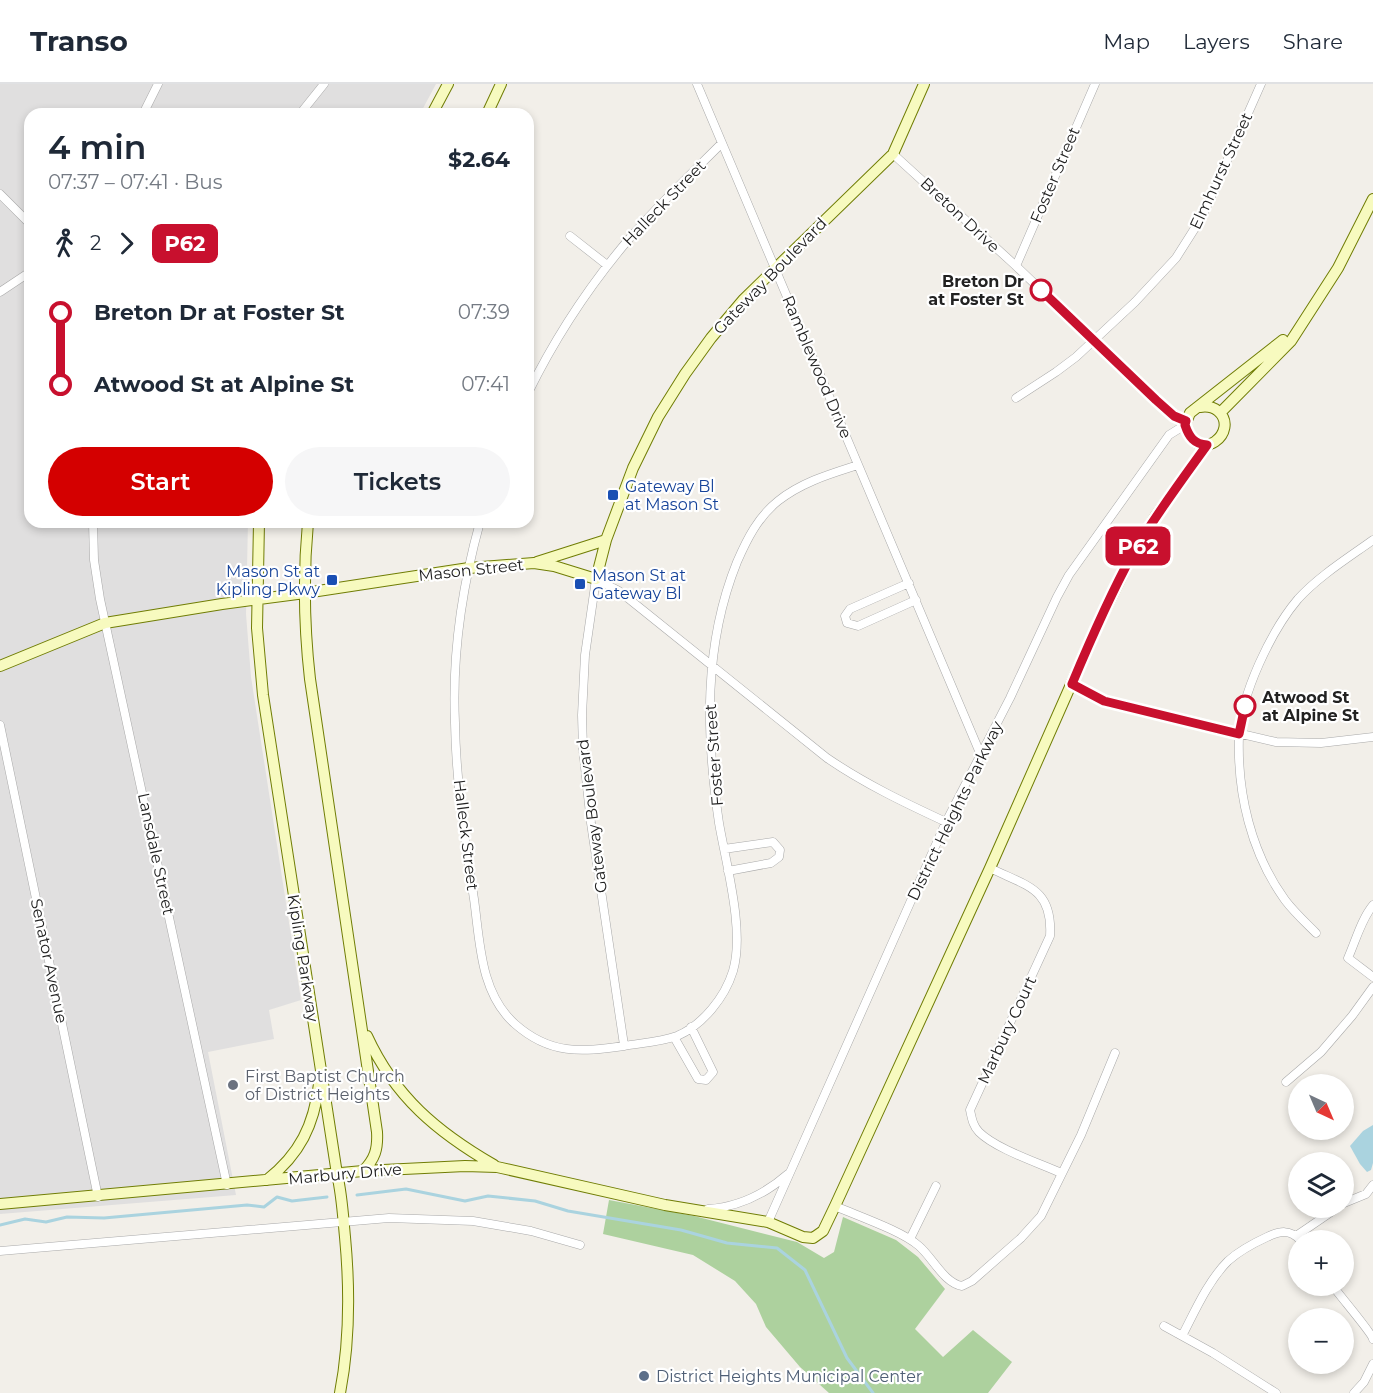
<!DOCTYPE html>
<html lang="en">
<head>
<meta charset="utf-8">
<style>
	body { margin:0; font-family:Montserrat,sans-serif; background:#f6f6f7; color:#1f2937; height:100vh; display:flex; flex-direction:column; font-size:22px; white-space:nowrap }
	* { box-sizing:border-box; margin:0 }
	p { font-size:20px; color:#747a83 }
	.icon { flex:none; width:33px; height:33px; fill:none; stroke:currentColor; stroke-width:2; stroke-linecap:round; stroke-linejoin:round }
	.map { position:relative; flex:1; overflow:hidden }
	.sheet { position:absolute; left:24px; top:24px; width:510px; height:420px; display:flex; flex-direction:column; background:#fff; border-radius:18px; box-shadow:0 3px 9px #0003 }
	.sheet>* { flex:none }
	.badge { padding:0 12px; border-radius:9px; font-size:21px; line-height:39px }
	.needle { width:39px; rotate:136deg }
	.buttons { position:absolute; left:1288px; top:990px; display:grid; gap:12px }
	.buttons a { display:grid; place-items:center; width:66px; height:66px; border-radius:50%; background:#fff; box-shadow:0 3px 9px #0003; font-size:30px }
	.map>.badge { position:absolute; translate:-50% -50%; box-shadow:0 0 0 3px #fff }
	.legs { display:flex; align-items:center; gap:9px; height:66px; padding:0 24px; font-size:20px }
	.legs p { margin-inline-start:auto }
	.overview { display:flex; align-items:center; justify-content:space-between; height:102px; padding:0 24px }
	h1 { font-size:33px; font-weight:600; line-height:45px }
	.primary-button { display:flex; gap:12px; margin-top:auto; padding:12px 24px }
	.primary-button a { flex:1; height:69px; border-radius:36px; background:#d40000; color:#fff; font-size:24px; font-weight:600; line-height:69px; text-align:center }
	.primary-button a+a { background:#f6f6f7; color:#1f2937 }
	ul { padding:0 24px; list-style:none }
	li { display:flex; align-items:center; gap:21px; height:72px; font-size:22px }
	li i { display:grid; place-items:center; width:9px; height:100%; margin:0 8px; background:currentColor }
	li i::after { content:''; width:15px; height:15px; margin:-8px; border:4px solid; border-radius:50%; background:#fff }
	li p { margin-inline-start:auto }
	li:first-child i { background:linear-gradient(#0000 50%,currentColor 0) }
	li:last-child i { background:linear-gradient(currentColor 50%,#0000 0) }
	header { display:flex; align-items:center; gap:36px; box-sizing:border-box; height:84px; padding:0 30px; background:#fff; border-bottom:2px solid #e0e1e3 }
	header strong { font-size:28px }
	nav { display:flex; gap:33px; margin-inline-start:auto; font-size:21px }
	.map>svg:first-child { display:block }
	.residential { fill:#e0dfdf }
	.forest { fill:#add19e }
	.water { fill:#aad3df }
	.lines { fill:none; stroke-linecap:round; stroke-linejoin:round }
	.stream { stroke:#aad3df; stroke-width:3 }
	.street-casing { stroke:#a9a9a9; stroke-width:9 }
	.secondary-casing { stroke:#707d05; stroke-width:12 }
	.street { stroke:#fff; stroke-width:8 }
	.secondary { stroke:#f7fabf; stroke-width:10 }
	.line-1-casing { stroke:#fff; stroke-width:14 }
	.line-1 { stroke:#c8102e; stroke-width:9 }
	.stop-1-dot { fill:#fff; stroke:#c8102e; stroke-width:3 }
	.transit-dot { fill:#1a4fb4; stroke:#fff; stroke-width:2 }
	.worship-dot { fill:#6b7280; stroke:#fff; stroke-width:2 }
	.service-dot { fill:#5c6f8a; stroke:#fff; stroke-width:2 }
	.labels { text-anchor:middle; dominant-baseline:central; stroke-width:4.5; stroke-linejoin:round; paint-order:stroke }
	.street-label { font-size:16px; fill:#222; stroke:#fff }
	.stop-label { font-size:16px; font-weight:bold; fill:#222; stroke:#fff; text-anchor:end }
	.transit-label { font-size:16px; fill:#164399; stroke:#fff; text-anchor:start }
	.worship-label { font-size:16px; fill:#5b616d; stroke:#fff; text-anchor:start }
	.service-label { font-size:16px; fill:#4e5e75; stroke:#fff; text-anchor:start }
</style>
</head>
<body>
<header>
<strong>Transo</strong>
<nav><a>Map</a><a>Layers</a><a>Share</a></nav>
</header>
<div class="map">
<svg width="1373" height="1309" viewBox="0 0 1373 1309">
	<rect width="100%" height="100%" fill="#f2efe9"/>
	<!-- residential -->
	<path class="residential" d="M 0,0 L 436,0 L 420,30 L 30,30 L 30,438 L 248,438 L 246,530 L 251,593 L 301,916 L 269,926 L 274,955 L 208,968 L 236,1111 L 0,1130 Z"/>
	<!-- forest -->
	<path class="forest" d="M 609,1116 L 694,1132 L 797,1158 L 824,1174 L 834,1168 L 843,1133 L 896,1156 L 918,1173 L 945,1205 L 915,1245 L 943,1273 L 973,1246 L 1012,1278 L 988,1309 L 829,1309 L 800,1283 L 766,1243 L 756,1220 L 735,1197 L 693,1171 L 603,1150 Z"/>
	<!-- water -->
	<path class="water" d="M 1373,1041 L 1373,1079 L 1371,1086 L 1367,1088 L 1360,1080 L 1350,1062 L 1363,1047 Z"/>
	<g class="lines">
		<!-- stream -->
		<path class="stream" d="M 357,1111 L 406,1105 L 465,1117 L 488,1112 L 535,1117 L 568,1127 L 681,1146 L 727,1159 L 777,1164 L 805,1186 L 847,1274 L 873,1309
			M 0,1141 L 25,1135 L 46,1138 L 67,1133 L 104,1134 L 247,1121 L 264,1123 L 277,1113 L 292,1117 L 327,1113"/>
		<!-- street casing -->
		<g class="street-casing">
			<path id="street" d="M 697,0 L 980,669
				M 143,30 L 158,0
				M 300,30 L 324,0
				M 893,70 L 1016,182 L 1156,316 L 1175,333 L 1186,337
				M 0,110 L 30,140
				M 570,152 L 607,181
				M 1016,182 L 1095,0
				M 0,208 L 30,188
				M 528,309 C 555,254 589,202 629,155 C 658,121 691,90 722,59
				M 1016,314 L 1056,288 L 1076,273 L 1135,218 L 1176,174 L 1202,133 L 1261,0
				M 93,438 L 94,476 L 100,515 L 227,1101
				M 480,438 C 462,503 452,572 455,639 C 456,698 465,757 474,815 C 480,858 480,909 515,940 C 550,971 581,968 624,962 C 641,959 660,958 677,952 C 703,941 725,913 733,887 C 745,847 726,780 719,739 C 706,652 703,562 737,478 C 747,455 758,433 778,417 C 802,398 830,390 858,381
				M 909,499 L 850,525 L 845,532 L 847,539 L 858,542 L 916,516
				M 1072,600 L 1104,617 L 1118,621 L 1276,658 L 1321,659 L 1373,653
				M 0,641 L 98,1113
				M 724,765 L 773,758 L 780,766 L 779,773 L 771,779 L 728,787
				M 990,784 C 1026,802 1053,804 1050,852 L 970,1026 C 972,1035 973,1042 979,1048 C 996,1065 1039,1079 1061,1089
				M 1373,821 C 1361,836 1356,856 1348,874 L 1373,893
				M 1316,849 C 1305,838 1294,828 1285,816 C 1251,769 1237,709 1239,652 C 1241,610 1271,547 1298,515 C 1319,492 1348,474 1373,456
				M 674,953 L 698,995 L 706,996 L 713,988 L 691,943
				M 624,961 L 591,739 L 583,665 L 582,631 L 585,571 L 596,495 L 619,507 L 827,674 C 865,700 905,719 946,738
				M 1286,998 L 1321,968 L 1352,932 L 1373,903
				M 1344,1119 L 1366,1110 L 1373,1101
				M 835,1122 C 858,1132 902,1147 919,1162 C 933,1174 944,1199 962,1202 L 972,1197 L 1021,1154 L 1041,1132 L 1081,1051 L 1115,969
				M 708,1125 C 739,1123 765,1110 788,1090
				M 768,1138 L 946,738 L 1010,614 L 1057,513 L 1069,491 L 1169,351 L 1185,341
				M 1296,1152 L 1337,1124
				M 910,1155 L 936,1102
				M 0,1167 L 389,1134 L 473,1137 L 531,1147 L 580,1161
				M 1333,1202 C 1339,1211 1372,1249 1373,1255
				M 1164,1242 L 1213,1269 L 1276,1309
				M 1182,1252 C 1195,1227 1208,1197 1228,1177 C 1239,1167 1254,1159 1267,1153 C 1280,1147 1290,1145 1300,1156
				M 1354,1309 L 1364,1298 L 1373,1280"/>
		</g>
		<!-- secondary casing -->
		<g class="secondary-casing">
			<path id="secondary" d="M 432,30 L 448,0
				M 487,30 L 501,0
				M 1200,323 C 1206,322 1212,322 1218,327 C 1241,347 1198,384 1185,341 L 1190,329 L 1283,256
				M 1220,329 L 1291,257 L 1338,184 L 1373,115
				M 259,438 L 257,544 L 263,611 L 337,1090 C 342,1111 343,1132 345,1153 C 350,1206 350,1257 340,1309
				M 308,438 C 303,491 304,542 310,595 L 377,1048 C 378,1065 375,1075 363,1087
				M 537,478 L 606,456
				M 0,582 L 105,539 L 222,520 L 305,509 L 469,484 L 534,479 L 554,482 L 596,495 L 606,456 L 633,384 L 658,333 L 685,290 L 711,254 L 744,215 L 893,70 L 924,0
				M 367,952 C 395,1013 437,1048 494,1081
				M 267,1096 C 300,1070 314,1041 319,1000
				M 0,1120 L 363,1087 L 465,1082 L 497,1083 L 665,1121 L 768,1138 L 803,1153 L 813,1154 L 823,1147 L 835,1122 L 990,784 L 1096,544 L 1131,473 L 1155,433 L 1207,361"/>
		</g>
		<!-- street -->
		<use href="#street" class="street"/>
		<!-- secondary -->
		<use href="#secondary" class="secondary"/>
	</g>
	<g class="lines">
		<!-- line-1 casing -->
		<g class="line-1-casing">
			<path id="line-1" d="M 1041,206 L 1156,316 L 1174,332 L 1186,337 L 1185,341 C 1189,353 1194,360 1207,361 C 1181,397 1154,433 1132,471 C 1109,513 1090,557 1072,600 L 1104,617 L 1239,650 L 1245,622"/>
		</g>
		<!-- line-1 -->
		<use href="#line-1" class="line-1"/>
	</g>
	<!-- markers -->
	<g class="stop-1-dot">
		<circle cx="1041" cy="206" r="10"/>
		<circle cx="1245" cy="622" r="10"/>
	</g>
	<g class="transit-dot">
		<rect x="607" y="405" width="12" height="12" rx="3"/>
		<rect x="326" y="490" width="12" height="12" rx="3"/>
		<rect x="574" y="494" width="12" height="12" rx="3"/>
	</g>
	<circle class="worship-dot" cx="233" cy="1001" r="6"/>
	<circle class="service-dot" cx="644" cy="1292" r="6"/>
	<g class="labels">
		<!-- street labels -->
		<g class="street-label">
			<text transform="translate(1221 87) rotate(-65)">Elmhurst Street</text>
			<text transform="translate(1055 91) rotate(-67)">Foster Street</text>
			<text transform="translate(664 119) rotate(-46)">Halleck Street</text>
			<text transform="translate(960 131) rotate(43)">Breton Drive</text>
			<text transform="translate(770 192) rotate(-46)">Gateway Boulevard</text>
			<text transform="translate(817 283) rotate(67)">Ramblewood Drive</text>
			<text transform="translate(471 486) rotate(-6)">Mason Street</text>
			<text transform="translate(714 671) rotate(-94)">Foster Street</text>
			<text transform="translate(955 727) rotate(-64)">District Heights Parkway</text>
			<text transform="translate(592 732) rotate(-97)">Gateway Boulevard</text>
			<text transform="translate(466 751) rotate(83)">Halleck Street</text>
			<text transform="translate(156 770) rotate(78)">Lansdale Street</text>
			<text transform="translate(303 874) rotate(81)">Kipling Parkway</text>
			<text transform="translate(49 877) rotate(78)">Senator Avenue</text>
			<text transform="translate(1007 946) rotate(-65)">Marbury Court</text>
			<text transform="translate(345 1090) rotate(-5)">Marbury Drive</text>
		</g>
		<!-- stop labels -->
		<g class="stop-label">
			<text x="1024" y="197">Breton Dr<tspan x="1024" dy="18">at Foster St</tspan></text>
			<text x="1262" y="613" text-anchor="start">Atwood St<tspan x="1262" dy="18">at Alpine St</tspan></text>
		</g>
		<!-- transit labels -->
		<g class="transit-label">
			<text x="625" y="402">Gateway Bl<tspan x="625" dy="18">at Mason St</tspan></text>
			<text x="320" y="487" text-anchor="end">Mason St at<tspan x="320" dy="18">Kipling Pkwy</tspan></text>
			<text x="592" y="491">Mason St at<tspan x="592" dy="18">Gateway Bl</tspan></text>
		</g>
		<!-- worship labels -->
		<g class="worship-label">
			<text x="245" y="992">First Baptist Church<tspan x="245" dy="18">of District Heights</tspan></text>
		</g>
		<!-- service labels -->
		<g class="service-label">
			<text x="656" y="1292">District Heights Municipal Center</text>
		</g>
	</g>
</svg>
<div class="buttons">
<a><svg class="needle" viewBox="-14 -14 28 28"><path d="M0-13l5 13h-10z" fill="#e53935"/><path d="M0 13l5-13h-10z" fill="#747a83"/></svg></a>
<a><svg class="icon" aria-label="layers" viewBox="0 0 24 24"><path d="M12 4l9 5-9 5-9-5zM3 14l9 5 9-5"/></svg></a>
<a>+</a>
<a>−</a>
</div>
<b class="badge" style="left:1138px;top:462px;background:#c8102e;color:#fff">P62</b>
<section class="sheet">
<div class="overview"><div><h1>4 min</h1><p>07:37 – 07:41 · Bus</p></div><b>$2.64</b></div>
<div class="legs"><svg class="icon" aria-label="walk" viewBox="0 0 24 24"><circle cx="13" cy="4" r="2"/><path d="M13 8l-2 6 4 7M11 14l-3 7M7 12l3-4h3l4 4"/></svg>2<svg class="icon" aria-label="forward" viewBox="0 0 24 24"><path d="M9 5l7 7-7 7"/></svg><b class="badge" style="background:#c8102e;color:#fff">P62</b></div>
<ul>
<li><i style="color:#c8102e"></i><b>Breton Dr at Foster St</b><p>07:39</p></li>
<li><i style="color:#c8102e"></i><b>Atwood St at Alpine St</b><p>07:41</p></li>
</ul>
<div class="primary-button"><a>Start</a><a>Tickets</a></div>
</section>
</div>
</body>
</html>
